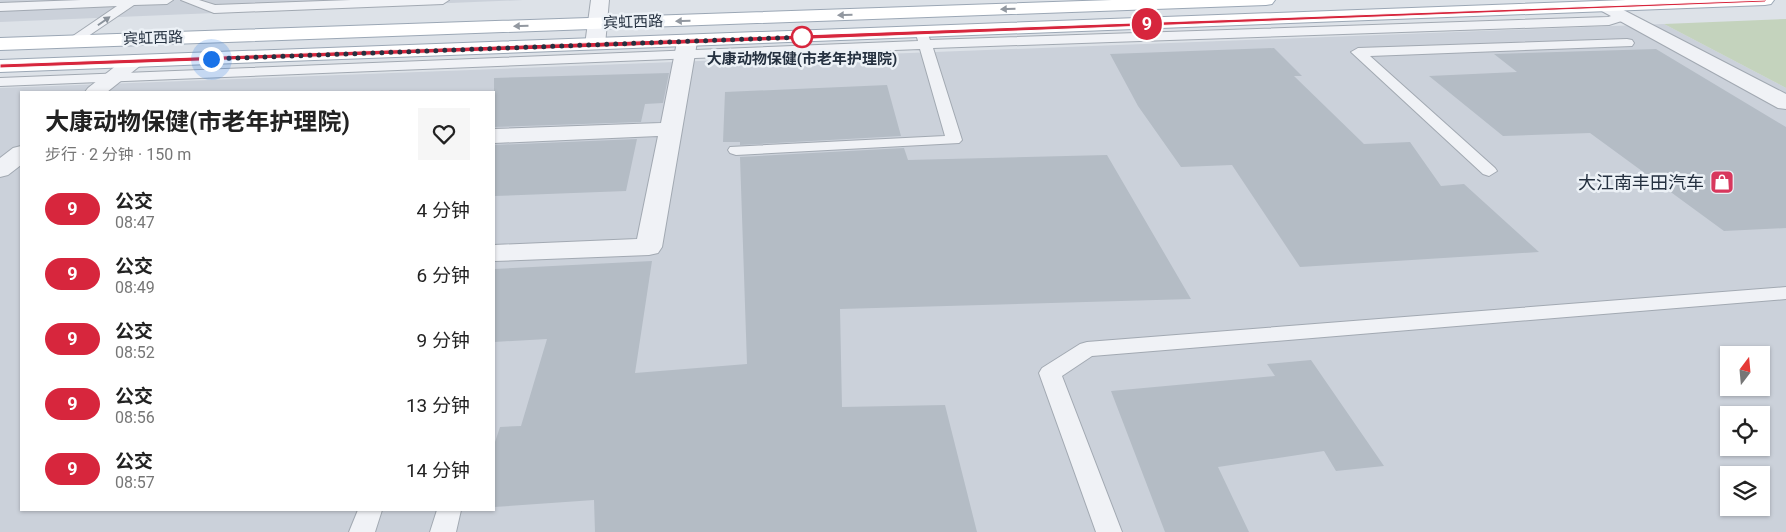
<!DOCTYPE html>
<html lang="zh">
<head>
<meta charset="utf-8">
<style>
	body { margin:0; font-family:Roboto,"Noto Sans SC",sans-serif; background:#f6f6f6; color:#222; height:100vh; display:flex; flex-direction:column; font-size:19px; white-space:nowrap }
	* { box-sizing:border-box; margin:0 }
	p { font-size:16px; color:#767676 }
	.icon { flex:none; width:28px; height:28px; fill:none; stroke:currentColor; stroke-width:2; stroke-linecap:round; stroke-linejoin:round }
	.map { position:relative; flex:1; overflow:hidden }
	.drawer { position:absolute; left:20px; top:91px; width:475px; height:420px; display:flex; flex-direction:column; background:#fff; border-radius:0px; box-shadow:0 1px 4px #0004 }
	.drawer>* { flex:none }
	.badge { padding:0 10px; border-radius:16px; font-size:18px; line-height:32px }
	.needle { width:32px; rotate:16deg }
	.buttons { position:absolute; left:1720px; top:346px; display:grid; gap:10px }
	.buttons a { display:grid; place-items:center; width:50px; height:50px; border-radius:0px; background:#fff; box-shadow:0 1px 4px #0004; font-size:25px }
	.you { position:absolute; width:25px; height:25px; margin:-12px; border:4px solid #fff; border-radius:50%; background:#1a73e8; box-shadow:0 0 0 8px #1a73e833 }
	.map>.badge { position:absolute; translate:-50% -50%; box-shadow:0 0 0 2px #fff }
	.round { display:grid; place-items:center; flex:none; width:52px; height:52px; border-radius:0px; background:#f6f6f6 }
	.head { display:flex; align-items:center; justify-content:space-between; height:85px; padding:0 25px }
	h1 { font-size:24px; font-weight:700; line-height:38px }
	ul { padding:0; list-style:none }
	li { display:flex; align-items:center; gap:15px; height:65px; padding:0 25px }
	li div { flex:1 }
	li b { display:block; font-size:19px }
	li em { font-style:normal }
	li .badge { min-width:55px; font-weight:700; text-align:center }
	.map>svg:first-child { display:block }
	.built { fill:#cbd1da; fill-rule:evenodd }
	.green { fill:#c4d3bd }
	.building { fill:#b4bcc5 }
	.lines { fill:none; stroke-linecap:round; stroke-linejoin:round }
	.lane-casing { stroke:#a2a9b2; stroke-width:2 }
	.street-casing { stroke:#a2a9b2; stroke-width:2 }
	.primary-casing { stroke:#9ba7b5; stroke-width:2 }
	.lane { fill:#f0f2f6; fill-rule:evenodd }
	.street { fill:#f0f2f6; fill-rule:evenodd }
	.primary { fill:#fff; fill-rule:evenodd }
	.oneway { fill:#9298a0 }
	.oneway2 { fill:#8a929b }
	.line { fill:#d7263d; stroke:#fff }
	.walk { stroke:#253140; stroke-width:5; stroke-dasharray:0 9 }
	.stop-dot { fill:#fff; stroke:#d7263d; stroke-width:2.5 }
	.labels { text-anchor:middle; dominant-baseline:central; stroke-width:5; stroke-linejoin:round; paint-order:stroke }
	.far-street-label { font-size:15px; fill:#253140; stroke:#ecf1f6 }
	.far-stop-label { font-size:15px; font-weight:bold; fill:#253140; stroke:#ecf1f6 }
	.poi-label { font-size:18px; fill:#253140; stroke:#ecf1f6; text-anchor:end }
</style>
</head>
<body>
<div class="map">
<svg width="1786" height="532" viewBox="0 0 1786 532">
	<rect width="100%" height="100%" fill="#dde2e8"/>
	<!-- built -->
	<path class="built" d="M 0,0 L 523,0 L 0,22 Z
		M 1664,24 L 1786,88 L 1786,532 L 0,532 L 0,88 ZM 21,92 L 494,92 L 494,510 L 21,510 ZM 1729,355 L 1761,355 L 1761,388 L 1729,388 ZM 1729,415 L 1761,415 L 1761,448 L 1729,448 ZM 1729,475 L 1761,475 L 1761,508 L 1729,508 Z"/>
	<!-- green -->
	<path class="green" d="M 1786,19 L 1786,88 L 1664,24 Z"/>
	<!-- building -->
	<path class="building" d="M 1274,48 L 1302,76 L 1294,76 L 1364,144 L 1410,142 L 1441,186 L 1464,184 L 1539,252 L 1300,267 L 1232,165 L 1181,167 L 1138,106 L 1110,54 Z
		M 1656,49 L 1786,127 L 1786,228 L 1724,231 L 1590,133 L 1503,136 L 1429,76 L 1517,72 L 1494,54 Z
		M 669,73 L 663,103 L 645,104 L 641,122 L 494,127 L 494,78 Z
		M 887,85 L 901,136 L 740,145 L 740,142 L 723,142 L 725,92 Z
		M 637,139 L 626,191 L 494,196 L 494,145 Z
		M 904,148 L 908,160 L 1107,155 L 1191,299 L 840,309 L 842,407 L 945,405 L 977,532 L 595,532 L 594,500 L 494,507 L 494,445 L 500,427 L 521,426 L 547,339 L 494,342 L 494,269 L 652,261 L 635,373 L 747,364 L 740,157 Z
		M 1311,360 L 1384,466 L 1336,471 L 1324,451 L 1218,467 L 1249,532 L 1165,532 L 1111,391 L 1275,376 L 1267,364 Z"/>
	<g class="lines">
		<!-- lane casing -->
		<g class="lane-casing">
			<path id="lane" d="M 81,0 L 173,0 L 167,4 L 134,5 L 75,45 L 68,41 L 70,38 L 117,6 L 0,11 L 0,3 Z
				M 181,0 L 199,0 L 215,5 L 351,0 L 449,0 L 443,4 L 214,13 Z
				M 1624,12 L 1628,13 L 1630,16 L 1628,19 L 1609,25 L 933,48 L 962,140 L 959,143 L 736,155 L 730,153 L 728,150 L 730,147 L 945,136 L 920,49 L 0,86 L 0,78 L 918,41 L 916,34 L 922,30 L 927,31 L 930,40 L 1608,17 Z
				M 1627,39 L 1632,40 L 1634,43 L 1632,46 L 1370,56 L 1495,168 L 1497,171 L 1489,176 L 1483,174 L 1351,52 L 1358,48 Z
				M 1786,287 L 1786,299 L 1092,356 L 1062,376 L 1122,532 L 1096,532 L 1039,373 L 1042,368 L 1080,344 L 1087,342 Z
				M 358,510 L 382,510 L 375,532 L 349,532 Z
				M 437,510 L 461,510 L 456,532 L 430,532 Z"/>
		</g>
		<!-- street casing -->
		<g class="street-casing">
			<path id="street" d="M 591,0 L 609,0 L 605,45 L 602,49 L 588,49 L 585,45 Z
				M 1606,1 L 1786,94 L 1786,109 L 1778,108 L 1600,10 L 1597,6 L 1600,2 Z
				M 687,36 L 694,38 L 697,42 L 662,247 L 658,253 L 649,255 L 494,261 L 494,245 L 637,239 L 658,136 L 494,143 L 494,129 L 661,123 L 677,42 L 680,38 Z
				M 134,55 L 141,57 L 144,61 L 141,65 L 107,92 L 85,92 L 88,88 L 127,57 Z
				M 21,146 L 21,165 L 8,175 L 0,177 L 0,158 L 13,148 Z"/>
		</g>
		<!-- primary casing -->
		<g class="primary-casing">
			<path id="primary" d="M 1112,0 L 1275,0 L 1272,4 L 1266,5 L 0,50 L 0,38 Z
				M 1626,0 L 1774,0 L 1771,4 L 1765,5 L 0,72 L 0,60 Z"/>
		</g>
		<!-- lane -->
		<use href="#lane" class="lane"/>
		<!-- street -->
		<use href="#street" class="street"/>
		<!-- primary -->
		<use href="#primary" class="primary"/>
	</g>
	<!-- one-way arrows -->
	<defs><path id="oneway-solid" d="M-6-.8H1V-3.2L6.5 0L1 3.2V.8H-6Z" transform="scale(1.25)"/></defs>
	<g class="oneway">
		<use href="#oneway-solid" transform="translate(1008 9) rotate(178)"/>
		<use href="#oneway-solid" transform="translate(845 15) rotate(178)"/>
		<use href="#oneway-solid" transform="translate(683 21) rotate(178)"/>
		<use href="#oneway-solid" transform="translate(521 26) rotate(178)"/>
	</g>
	<use class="oneway2" href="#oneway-solid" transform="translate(104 21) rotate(-35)"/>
	<!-- line -->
	<path class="line" d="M 1765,2 L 632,46 L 0,68 L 0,64 L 1767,0 Z"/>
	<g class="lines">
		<!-- walk -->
		<path class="walk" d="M 211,59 L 804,37 L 802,37"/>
	</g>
	<!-- icons -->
	<defs>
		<g id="shop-square" transform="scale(1.25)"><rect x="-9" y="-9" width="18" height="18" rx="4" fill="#d8375d" stroke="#ecf1f6"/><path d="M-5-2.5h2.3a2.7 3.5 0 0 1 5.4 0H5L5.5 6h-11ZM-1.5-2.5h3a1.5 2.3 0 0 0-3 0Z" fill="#fff"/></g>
	</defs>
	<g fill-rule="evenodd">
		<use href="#shop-square" x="1722" y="182"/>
	</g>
	<!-- markers -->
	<circle class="stop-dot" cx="802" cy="37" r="10"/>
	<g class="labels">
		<!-- far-street labels -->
		<g class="far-street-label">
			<text transform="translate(633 22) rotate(-2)">宾虹西路</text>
			<text transform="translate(153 38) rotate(-2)">宾虹西路</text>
		</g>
		<!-- far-stop labels -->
		<g class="far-stop-label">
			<text x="802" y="59">大康动物保健(市老年护理院)</text>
		</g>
		<!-- poi labels -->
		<g class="poi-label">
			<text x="1704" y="182">大江南丰田汽车</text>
		</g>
	</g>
</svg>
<div class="buttons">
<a><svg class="needle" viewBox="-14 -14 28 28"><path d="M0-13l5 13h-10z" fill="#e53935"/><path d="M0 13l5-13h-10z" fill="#767676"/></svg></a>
<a><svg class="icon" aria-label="locate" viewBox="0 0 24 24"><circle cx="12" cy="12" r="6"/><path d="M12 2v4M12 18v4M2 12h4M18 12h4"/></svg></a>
<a><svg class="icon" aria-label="layers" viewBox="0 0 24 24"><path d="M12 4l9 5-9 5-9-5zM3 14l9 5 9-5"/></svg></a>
</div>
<div class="you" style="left:211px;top:59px"></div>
<b class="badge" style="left:1147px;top:24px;background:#d7263d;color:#fff">9</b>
<section class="drawer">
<div class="head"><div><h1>大康动物保健(市老年护理院)</h1><p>步行 · 2 分钟 · 150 m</p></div><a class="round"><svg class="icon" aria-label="heart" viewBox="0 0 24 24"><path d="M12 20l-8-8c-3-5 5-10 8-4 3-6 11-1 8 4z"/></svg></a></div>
<ul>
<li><span class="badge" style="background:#d7263d;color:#fff">9</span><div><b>公交</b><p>08:47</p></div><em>4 分钟</em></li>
<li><span class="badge" style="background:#d7263d;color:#fff">9</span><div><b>公交</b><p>08:49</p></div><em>6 分钟</em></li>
<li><span class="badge" style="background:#d7263d;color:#fff">9</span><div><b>公交</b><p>08:52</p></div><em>9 分钟</em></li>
<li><span class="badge" style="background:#d7263d;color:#fff">9</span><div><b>公交</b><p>08:56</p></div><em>13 分钟</em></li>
<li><span class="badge" style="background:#d7263d;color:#fff">9</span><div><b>公交</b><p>08:57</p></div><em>14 分钟</em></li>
</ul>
</section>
</div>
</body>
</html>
